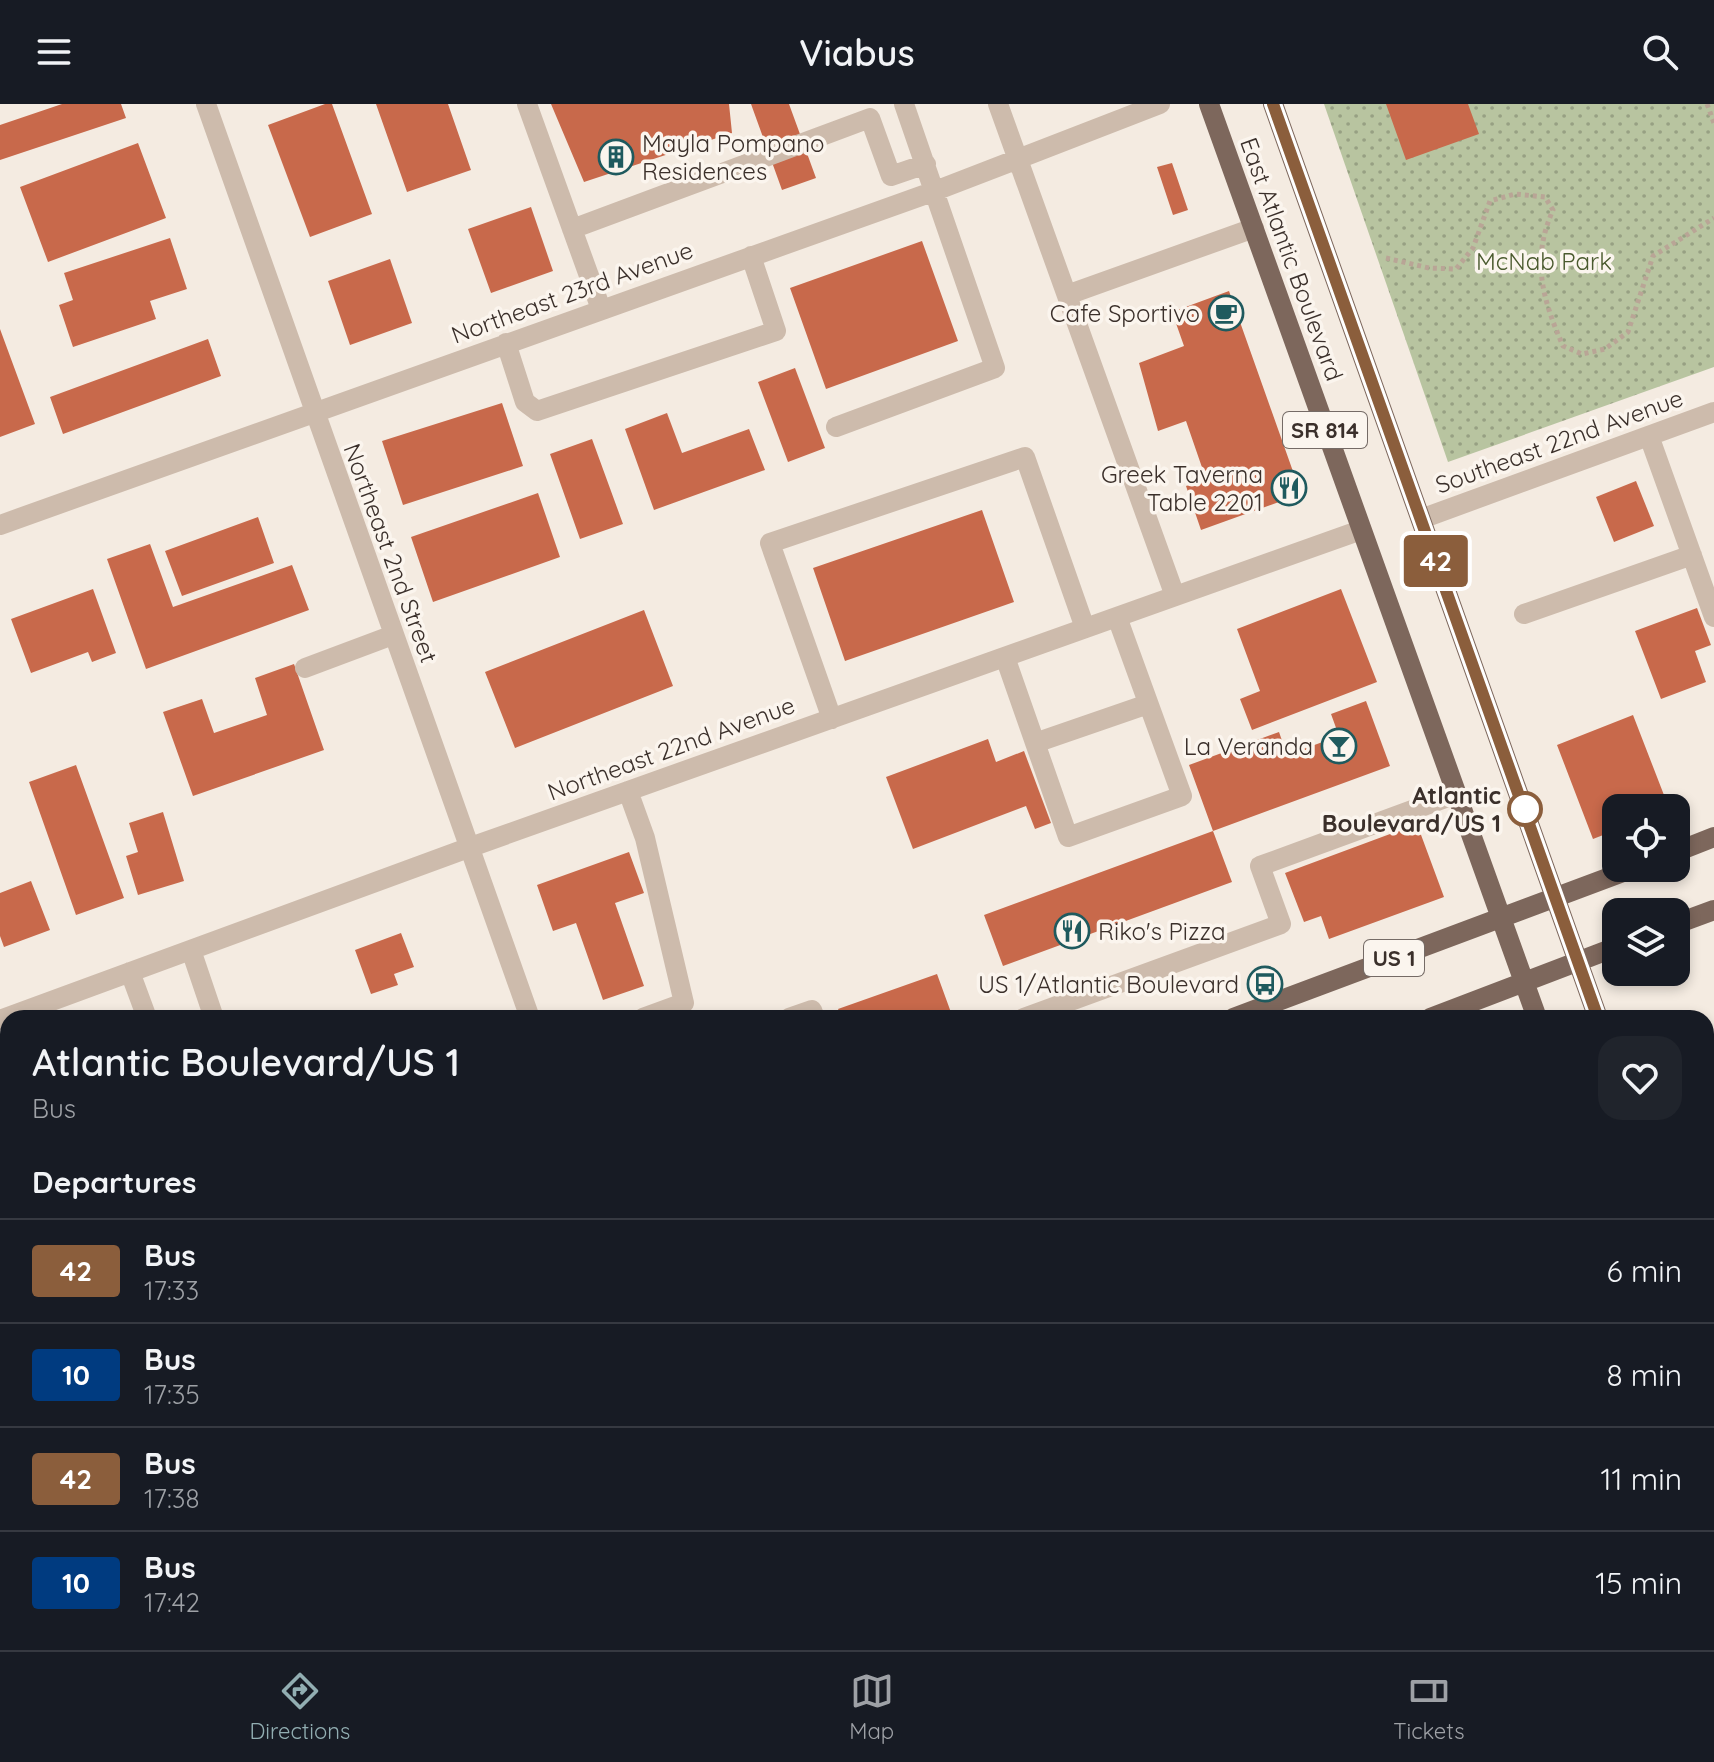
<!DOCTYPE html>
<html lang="en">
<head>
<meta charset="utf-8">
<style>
	body { margin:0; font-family:Quicksand,sans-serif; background:#20242c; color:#f1f3f6; height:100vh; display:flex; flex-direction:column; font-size:30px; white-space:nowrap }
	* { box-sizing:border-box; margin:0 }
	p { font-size:26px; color:#9ea1a6 }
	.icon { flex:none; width:44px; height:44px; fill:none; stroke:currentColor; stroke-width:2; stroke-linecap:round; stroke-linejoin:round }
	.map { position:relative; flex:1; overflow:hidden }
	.side { position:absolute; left:0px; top:906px; width:1714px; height:640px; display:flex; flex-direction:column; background:#171b24; border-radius:24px 24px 0 0; box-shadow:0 4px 12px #0003 }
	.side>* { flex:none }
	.badge { padding:0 16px; border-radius:6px; font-size:28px; line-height:52px }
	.fabs { position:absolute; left:1602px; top:690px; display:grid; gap:16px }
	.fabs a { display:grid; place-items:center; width:88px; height:88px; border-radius:16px; background:#171b24; box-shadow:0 4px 12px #0003; font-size:40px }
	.map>.badge { position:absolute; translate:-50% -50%; box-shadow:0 0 0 4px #fff }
	h2 { padding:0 32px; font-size:30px; line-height:72px }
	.round { display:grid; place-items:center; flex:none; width:84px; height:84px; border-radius:24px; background:#20242c }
	.headline { display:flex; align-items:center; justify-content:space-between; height:136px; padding:0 32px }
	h1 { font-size:38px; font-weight:600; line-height:60px }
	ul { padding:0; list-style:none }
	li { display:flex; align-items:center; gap:24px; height:104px; padding:0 32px; border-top:2px solid #363941 }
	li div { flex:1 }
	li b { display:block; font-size:30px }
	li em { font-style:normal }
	li .badge { min-width:88px; font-weight:700; text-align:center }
	header { display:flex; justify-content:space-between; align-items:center; height:104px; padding:0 32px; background:#171b24; font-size:36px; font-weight:600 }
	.menu { display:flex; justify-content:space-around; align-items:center; height:112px; border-top:2px solid #363941; background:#171b24; font-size:22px; color:#9ea1a6 }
	.menu a { display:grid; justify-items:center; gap:4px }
	.menu .on { color:#92aeb2 }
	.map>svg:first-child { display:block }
	.park { fill:url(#park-dots) }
	.building { fill:#c8694b }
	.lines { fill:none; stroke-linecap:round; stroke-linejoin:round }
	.path { stroke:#b9a596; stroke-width:5; stroke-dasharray:4 4; stroke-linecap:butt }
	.minor { stroke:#cdbbac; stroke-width:20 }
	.major { stroke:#7d675c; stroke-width:20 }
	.line-casing { stroke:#fff; stroke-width:18 }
	.line { stroke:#8b5e3c; stroke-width:12 }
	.stop-dot { fill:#fff; stroke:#8b5e3c; stroke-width:4 }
	.labels { text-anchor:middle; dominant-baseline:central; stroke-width:7; stroke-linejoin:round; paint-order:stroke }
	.shield { fill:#fbf5ee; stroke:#756b66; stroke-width:2 }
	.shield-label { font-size:22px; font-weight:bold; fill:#3b302b }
	.poi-label { font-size:24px; fill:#3b302b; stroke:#fbf5ee; text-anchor:end }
	.street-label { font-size:24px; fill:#3b302b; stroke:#fbf5ee }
	.park-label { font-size:24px; fill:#4a5a2e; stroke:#fbf5ee }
	.stop-label { font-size:24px; font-weight:bold; fill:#3b302b; stroke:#fbf5ee; text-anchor:end }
</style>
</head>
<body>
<header><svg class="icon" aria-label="menu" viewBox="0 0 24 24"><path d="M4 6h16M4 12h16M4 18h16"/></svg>Viabus<svg class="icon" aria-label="search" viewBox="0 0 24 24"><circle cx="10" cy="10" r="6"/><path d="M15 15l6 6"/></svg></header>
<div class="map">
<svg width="1714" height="1546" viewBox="0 0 1714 1546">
	<defs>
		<pattern id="park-dots" width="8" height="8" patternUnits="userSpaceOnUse" patternTransform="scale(2)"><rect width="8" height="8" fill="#b8c4a0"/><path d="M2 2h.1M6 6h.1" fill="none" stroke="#97a083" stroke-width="1.8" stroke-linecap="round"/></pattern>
	</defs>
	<rect width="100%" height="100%" fill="#f4ebe1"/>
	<!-- park -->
	<path class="park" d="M 1324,0 L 1714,0 L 1714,263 L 1448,358 Z"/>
	<!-- building -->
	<path class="building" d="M 62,0 L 121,0 L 126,14 L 0,56 L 0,21 Z
		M 325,0 L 332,0 L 372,110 L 310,133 L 268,21 Z
		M 376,0 L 448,0 L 471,66 L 407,88 Z
		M 551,0 L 729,0 L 732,29 L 584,78 Z
		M 751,0 L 789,0 L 816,74 L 782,86 Z
		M 1386,0 L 1468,0 L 1479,30 L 1406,56 Z
		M 138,39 L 166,114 L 48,158 L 20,83 Z
		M 1172,59 L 1188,106 L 1173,111 L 1157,63 Z
		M 531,103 L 553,167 L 491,189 L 468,125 Z
		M 170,134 L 187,185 L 150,197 L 156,215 L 73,243 L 59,201 L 73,196 L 64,169 Z
		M 922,137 L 958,237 L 826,285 L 790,184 Z
		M 390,155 L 412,219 L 350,241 L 328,177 Z
		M 1229,187 L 1301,390 L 1201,426 L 1186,382 L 1206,375 L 1186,317 L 1158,327 L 1139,259 L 1184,242 L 1172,208 Z
		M 0,225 L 35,320 L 0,333 Z
		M 208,235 L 221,272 L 63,330 L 50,293 Z
		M 795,264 L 825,344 L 788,358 L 758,278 Z
		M 502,299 L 523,362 L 403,401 L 382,337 Z
		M 667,309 L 682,349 L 749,325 L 765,366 L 654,406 L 625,325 Z
		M 592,335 L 623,420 L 580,435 L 550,350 Z
		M 1636,377 L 1654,422 L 1614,438 L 1596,393 Z
		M 538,389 L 560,453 L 433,498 L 411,433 Z
		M 982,406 L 1014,498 L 845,557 L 813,464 Z
		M 258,413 L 274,459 L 182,492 L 165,447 Z
		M 150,440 L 173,503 L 292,461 L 309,506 L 146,565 L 107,455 Z
		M 93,485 L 116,549 L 92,558 L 88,548 L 31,569 L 11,515 Z
		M 1341,485 L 1377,578 L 1252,626 L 1240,595 L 1260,587 L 1237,525 Z
		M 1697,504 L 1711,541 L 1695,547 L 1706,578 L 1661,595 L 1635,527 Z
		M 644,506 L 673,582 L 515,644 L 485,568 Z
		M 294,560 L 324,646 L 193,692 L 163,608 L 202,595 L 214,629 L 267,611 L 255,574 Z
		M 1366,597 L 1390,662 L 1213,727 L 1189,661 L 1279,628 L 1287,651 L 1339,632 L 1331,610 Z
		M 1633,611 L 1669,704 L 1616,704 L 1616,726 L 1593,735 L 1557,641 Z
		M 988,635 L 996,658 L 1024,647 L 1051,719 L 1035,725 L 1026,702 L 913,745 L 886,673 Z
		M 76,661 L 124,794 L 76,811 L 29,678 Z
		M 163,708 L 184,777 L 138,791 L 126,752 L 138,748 L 129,719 Z
		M 1417,720 L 1444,793 L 1329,835 L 1321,812 L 1304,818 L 1285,769 Z
		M 1213,727 L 1232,778 L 1003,862 L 984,811 Z
		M 629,748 L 644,789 L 615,799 L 644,882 L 603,896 L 576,819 L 553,827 L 537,781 Z
		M 31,777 L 50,826 L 4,843 L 0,832 L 0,789 Z
		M 401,829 L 414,863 L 394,870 L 398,881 L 371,890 L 355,846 Z
		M 937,870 L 953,914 L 842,914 L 838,905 Z
		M 1714,999 L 1714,1050 L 1706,1029 L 1706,1002 Z
		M 73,1538 L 210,1538 L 213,1546 L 76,1546 Z
		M 417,1538 L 691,1538 L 693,1546 L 395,1546 Z
		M 1288,1538 L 1347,1538 L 1350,1546 L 1267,1546 Z
		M 1524,1538 L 1582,1538 L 1560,1546 L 1526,1546 Z
		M 1600,1538 L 1698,1538 L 1700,1546 L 1604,1546 Z"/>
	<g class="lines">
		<!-- path -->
		<path class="path" d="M 1707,0 L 1714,19
			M 1386,154 L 1429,164 L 1456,165 L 1473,144 L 1490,97 L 1515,90 L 1545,93 L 1553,106 C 1531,155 1542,194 1563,242 L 1582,250 L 1605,245 L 1628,228 L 1653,152 L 1714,114"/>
		<!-- minor -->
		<path class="minor" d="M 206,0 L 530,914
			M 527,0 L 601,205
			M 998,0 L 1175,492
			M 572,125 L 870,14 L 891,72 L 926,60
			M 1067,191 L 1254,124
			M 506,239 L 525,298 L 537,307 L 776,227 L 751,152
			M 836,323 L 995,264 L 904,0
			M 1649,332 L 1714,513
			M 1421,415 L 1714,308
			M 0,421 L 935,87 L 1160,0
			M 1524,510 L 1692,451
			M 1005,553 L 1068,733 L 1182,692 L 1117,513
			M 305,564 L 393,531
			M 832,615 L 770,439 L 1025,353 L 1085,524
			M 1035,639 L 1148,600
			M 628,687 L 645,734 L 684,899 L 643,914
			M 191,846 L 214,914
			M 130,868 L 147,914
			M 789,914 L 812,906 L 815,914
			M 1024,914 L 1281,820 L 1260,762 L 1456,690
			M 0,916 L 468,744 L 1361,426
			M 1706,954 L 1714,951
			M 40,1538 L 43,1546
			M 755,1538 L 758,1546
			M 820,1538 L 830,1546
			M 1017,1538 L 1019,1546
			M 1242,1538 L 1244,1546
			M 1480,1538 L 1483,1546
			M 1376,1540 L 1380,1538
			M 243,1546 L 249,1538
			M 861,1546 L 886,1538
			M 1079,1546 L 1099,1538"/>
		<!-- major -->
		<path class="major" d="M 1209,0 L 1537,914
			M 1273,0 L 1598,914
			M 1676,748 L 1714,733
			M 1676,820 L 1714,806
			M 1233,914 L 1634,764
			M 1430,914 L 1616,843
			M 1706,1217 L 1714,1240
			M 1706,1329 L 1714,1334
			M 0,1341 L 8,1338
			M 1706,1388 L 1714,1410
			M 0,1422 L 8,1419"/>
	</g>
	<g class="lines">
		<!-- line casing -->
		<g class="line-casing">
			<path id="line" d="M 1273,0 L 1598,914"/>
		</g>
		<!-- line -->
		<use href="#line" class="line"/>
	</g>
	<!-- icons -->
	<defs>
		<g id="building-ring" transform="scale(1.8)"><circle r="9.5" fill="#fbf5ee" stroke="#1f5a5e" stroke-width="1.5"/><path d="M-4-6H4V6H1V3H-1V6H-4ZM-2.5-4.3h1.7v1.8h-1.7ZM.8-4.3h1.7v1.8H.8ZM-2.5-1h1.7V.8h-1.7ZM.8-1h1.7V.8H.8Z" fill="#1f5a5e"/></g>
		<g id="cafe-ring" transform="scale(1.8)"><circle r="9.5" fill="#fbf5ee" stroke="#1f5a5e" stroke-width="1.5"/><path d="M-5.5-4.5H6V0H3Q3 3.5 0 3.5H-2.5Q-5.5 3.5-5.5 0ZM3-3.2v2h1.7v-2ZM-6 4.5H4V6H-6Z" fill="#1f5a5e"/></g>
		<g id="restaurant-ring" transform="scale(1.8)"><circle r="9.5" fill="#fbf5ee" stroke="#1f5a5e" stroke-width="1.5"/><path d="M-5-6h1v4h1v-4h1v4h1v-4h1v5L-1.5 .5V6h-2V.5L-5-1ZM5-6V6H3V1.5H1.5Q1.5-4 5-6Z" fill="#1f5a5e"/></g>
		<g id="bar-ring" transform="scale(1.8)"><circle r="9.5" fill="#fbf5ee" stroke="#1f5a5e" stroke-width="1.5"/><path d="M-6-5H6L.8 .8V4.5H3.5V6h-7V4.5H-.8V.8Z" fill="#1f5a5e"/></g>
		<g id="bus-ring" transform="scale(1.8)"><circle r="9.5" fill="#fbf5ee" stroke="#1f5a5e" stroke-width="1.5"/><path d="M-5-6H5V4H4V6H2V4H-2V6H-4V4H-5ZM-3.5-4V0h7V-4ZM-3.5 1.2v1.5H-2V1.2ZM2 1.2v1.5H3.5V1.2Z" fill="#1f5a5e"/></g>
	</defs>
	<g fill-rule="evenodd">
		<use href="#building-ring" x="616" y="53"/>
		<use href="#cafe-ring" x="1226" y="209"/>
		<use href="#restaurant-ring" x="1289" y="384"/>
		<use href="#bar-ring" x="1339" y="642"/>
		<use href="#restaurant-ring" x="1072" y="827"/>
		<use href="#bus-ring" x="1265" y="880"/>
	</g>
	<!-- markers -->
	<circle class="stop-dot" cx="1525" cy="705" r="16"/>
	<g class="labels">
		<!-- shield labels -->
		<g class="shield">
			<rect x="1283" y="308" width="84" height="36" rx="6"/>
			<rect x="1364" y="836" width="60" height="36" rx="6"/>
		</g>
		<g class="shield-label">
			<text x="1325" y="326">SR 814</text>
			<text x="1394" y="854">US 1</text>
		</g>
		<!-- poi labels -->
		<g class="poi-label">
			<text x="642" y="39" text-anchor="start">Mayla Pompano<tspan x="642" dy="28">Residences</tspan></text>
			<text x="1200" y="209">Cafe Sportivo</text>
			<text x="1263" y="370">Greek Taverna<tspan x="1263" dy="28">Table 2201</tspan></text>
			<text x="1313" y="642">La Veranda</text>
			<text x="1098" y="827" text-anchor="start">Riko's Pizza</text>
			<text x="1239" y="880">US 1/Atlantic Boulevard</text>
		</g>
		<!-- street labels -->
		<g class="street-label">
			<text transform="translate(1292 155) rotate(70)">East Atlantic Boulevard</text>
			<text transform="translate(572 188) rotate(-20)">Northeast 23rd Avenue</text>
			<text transform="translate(1559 337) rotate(-20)">Southeast 22nd Avenue</text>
			<text transform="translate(391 449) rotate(70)">Northeast 2nd Street</text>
			<text transform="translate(671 644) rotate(-20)">Northeast 22nd Avenue</text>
		</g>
		<!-- park labels -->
		<g class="park-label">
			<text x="1544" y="157">McNab Park</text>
		</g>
		<!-- stop labels -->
		<g class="stop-label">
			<text x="1501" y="691">Atlantic<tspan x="1501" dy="28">Boulevard/US 1</tspan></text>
		</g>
	</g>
</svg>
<div class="fabs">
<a><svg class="icon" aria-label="locate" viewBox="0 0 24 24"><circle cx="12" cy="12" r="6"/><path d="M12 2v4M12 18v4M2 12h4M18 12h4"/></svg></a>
<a><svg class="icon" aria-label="layers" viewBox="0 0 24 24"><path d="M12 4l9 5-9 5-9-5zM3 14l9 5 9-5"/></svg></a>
</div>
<b class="badge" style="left:1436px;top:457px;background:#8b5e3c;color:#fff">42</b>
<section class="side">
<div class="headline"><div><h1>Atlantic Boulevard/US 1</h1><p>Bus</p></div><a class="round"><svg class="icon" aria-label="heart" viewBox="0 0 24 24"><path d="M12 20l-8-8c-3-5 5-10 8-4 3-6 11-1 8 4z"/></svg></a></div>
<h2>Departures</h2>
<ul>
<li><span class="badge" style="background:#8b5e3c;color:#fff">42</span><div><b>Bus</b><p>17:33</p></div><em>6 min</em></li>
<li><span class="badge" style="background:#003b80;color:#fff">10</span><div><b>Bus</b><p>17:35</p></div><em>8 min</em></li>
<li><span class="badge" style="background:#8b5e3c;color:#fff">42</span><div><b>Bus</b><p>17:38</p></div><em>11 min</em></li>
<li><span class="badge" style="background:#003b80;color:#fff">10</span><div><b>Bus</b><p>17:42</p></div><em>15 min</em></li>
</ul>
</section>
</div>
<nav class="menu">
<a class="on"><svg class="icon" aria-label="directions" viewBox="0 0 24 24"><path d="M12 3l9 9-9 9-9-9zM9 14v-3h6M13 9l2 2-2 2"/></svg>Directions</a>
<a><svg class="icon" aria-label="map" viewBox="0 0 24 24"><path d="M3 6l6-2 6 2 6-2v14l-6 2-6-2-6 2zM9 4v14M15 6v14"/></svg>Map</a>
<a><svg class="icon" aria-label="tickets" viewBox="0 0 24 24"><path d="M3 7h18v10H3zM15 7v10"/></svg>Tickets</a>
</nav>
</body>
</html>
